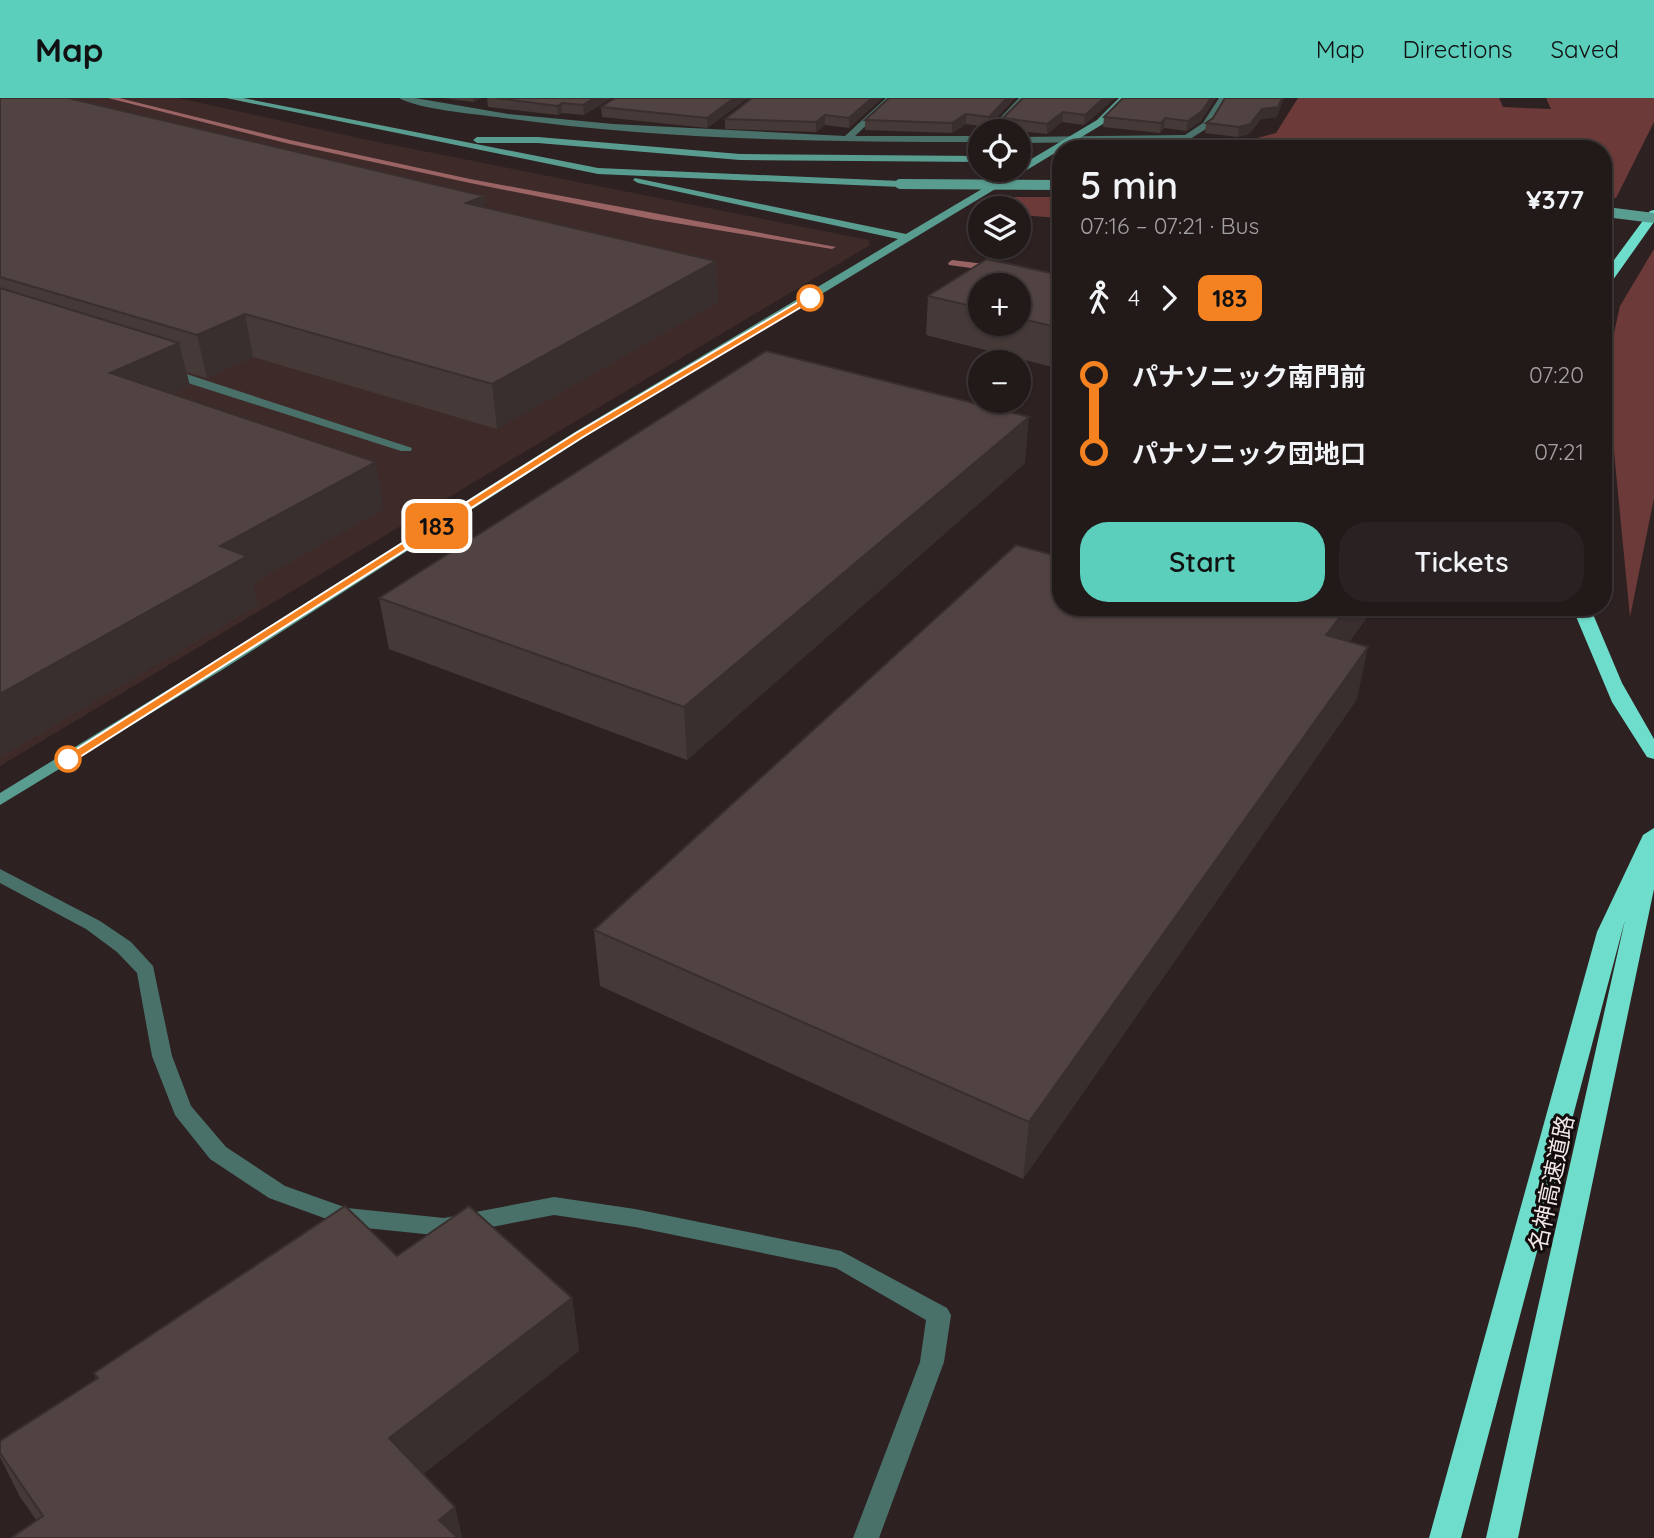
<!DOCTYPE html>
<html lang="en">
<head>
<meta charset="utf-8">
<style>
	body { margin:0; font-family:Quicksand,"Noto Sans JP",sans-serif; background:#2a2222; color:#f1f3f6; height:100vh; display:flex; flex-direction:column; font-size:26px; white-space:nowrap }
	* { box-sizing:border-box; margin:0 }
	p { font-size:23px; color:#a2a0a2 }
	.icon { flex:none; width:38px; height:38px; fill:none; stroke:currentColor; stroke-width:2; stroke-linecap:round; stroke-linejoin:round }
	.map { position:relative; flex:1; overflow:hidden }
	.panel { position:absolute; left:1052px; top:42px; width:560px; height:476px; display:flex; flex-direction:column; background:#221919; border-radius:28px; box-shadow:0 2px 5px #0004,0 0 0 2px #3f3838 }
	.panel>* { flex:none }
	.badge { padding:0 14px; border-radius:10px; font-size:24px; line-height:46px }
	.fabs { position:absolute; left:968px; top:21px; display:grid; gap:14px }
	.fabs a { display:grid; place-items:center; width:63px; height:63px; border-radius:50%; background:#221919; box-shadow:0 2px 5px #0004,0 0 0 2px #3f3838; font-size:35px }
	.map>.badge { position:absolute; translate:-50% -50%; box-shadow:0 0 0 4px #fff }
	.legs { display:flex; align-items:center; gap:10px; height:77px; padding:0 28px; font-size:23px }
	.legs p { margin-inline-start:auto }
	.overview { display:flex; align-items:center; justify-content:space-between; height:119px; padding:0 28px }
	h1 { font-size:38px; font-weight:600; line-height:52px }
	.button { display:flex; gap:14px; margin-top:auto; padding:14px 28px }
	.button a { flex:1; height:80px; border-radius:28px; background:#5bcebc; color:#111; font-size:28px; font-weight:600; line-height:80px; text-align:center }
	.button a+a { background:#2a2222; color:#f1f3f6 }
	ul { padding:0 28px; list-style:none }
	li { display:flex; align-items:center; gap:24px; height:77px; font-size:26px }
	li i { display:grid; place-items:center; width:10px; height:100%; margin:0 9px; background:currentColor }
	li i::after { content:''; width:18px; height:18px; margin:-9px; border:5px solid; border-radius:50%; background:#221919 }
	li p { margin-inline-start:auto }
	li:first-child i { background:linear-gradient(#0000 50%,currentColor 0) }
	li:last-child i { background:linear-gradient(currentColor 50%,#0000 0) }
	header { display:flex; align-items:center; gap:42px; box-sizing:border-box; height:98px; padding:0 35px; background:#5bcebc; color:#111 }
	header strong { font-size:33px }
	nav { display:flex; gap:38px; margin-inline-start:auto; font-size:24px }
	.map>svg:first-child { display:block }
	.built { fill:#3e2a29 }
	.green { fill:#6c3b39 }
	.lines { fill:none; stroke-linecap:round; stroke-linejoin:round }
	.stream { fill:#9a6364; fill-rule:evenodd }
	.lane { fill:#49716a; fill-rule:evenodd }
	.street { fill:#49716a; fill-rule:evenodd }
	.secondary { fill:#599d91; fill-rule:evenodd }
	.highway { fill:#6fddcb; fill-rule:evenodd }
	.secondary-bridge { stroke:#599d91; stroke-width:10 }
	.wall { fill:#463a39; fill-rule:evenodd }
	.shaded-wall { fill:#392f2e }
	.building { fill:#514342; stroke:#392f2e; stroke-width:2 }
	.line-1 { fill:#f58220; stroke:#fff; stroke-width:2 }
	.stop-1-dot { fill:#fff; stroke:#f58220; stroke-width:3.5 }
	.labels { text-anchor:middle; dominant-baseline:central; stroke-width:6; stroke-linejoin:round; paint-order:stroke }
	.near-street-label { font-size:23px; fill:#f0e7e6; stroke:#120d0c }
</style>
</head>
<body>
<header>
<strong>Map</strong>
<nav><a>Map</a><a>Directions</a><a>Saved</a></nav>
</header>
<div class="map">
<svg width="1654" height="1440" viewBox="0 0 1654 1440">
	<rect width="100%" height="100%" fill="#2e2121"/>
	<!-- built -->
	<path class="built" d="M 0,0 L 179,0 L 363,41 L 869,142 L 870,147 L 0,668 Z"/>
	<!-- green -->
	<path class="green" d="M 1298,0 L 1499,0 L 1503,9 L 1551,11 L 1546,0 L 1654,0 L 1654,24 L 1616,100 L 1603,98 L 1603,51 L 1217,51 L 1276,35 Z
		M 1015,99 L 1060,99 L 1060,120 L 1019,117 L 1018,110 L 994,110 Z
		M 1654,151 L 1654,400 L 1630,519 L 1606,271 L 1620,208 Z"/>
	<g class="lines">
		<!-- stream -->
		<path class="stream" d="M 108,0 L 119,0 L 290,42 L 470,81 L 836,149 L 832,151 L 651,121 L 470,85 L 290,46 Z
			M 952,162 L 993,167 L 997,170 L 993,173 L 949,167 L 948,165 Z"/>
		<!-- lane -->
		<path class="lane" d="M 163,271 L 171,271 L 412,350 L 411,353 L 401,353 L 163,277 Z"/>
		<!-- street -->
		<path class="street" d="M 399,0 L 415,0 L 508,16 L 613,26 L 845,38 L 886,0 L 895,0 L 855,38 L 980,38 L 980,44 C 820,44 658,42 497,19 C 473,16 418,11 399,0 Z
			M 1019,0 L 1028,0 L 997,33 L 988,33 Z
			M 1219,0 L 1227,0 L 1209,29 L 1187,43 L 1018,45 L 1018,39 L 1185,37 L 1203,25 Z
			M 0,771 L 100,823 L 131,844 L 153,868 L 172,958 L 191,1008 L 226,1049 L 285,1088 L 347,1110 L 444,1120 L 554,1099 L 635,1111 L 841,1153 L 947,1210 L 951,1217 L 944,1264 L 879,1440 L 853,1440 L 920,1264 L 926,1222 L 836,1170 L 635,1129 L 554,1117 L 444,1138 L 346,1128 L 269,1100 L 210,1061 L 175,1017 L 152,958 L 137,875 L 117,854 L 86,831 L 0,785 Z"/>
		<!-- secondary -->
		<path class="secondary" d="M 226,0 L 243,0 L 598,70 L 900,83 L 905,86 L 900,89 L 598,76 Z
			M 1119,0 L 1128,0 L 1103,26 L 583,340 L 222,572 L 0,707 L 0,695 L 210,566 L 575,334 L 898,141 L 638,85 L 633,82 L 635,80 L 906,136 L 1014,72 L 1018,72 L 1018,69 L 1097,22 Z
			M 538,39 L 740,56 L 980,58 L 980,64 L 740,62 L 538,45 L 477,45 L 473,42 L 477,39 Z"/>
		<!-- highway -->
		<path class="highway" d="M 1654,112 L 1654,124 L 1608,189 L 1603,190 L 1603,177 L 1650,113 Z
			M 1572,509 L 1590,509 L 1622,585 L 1654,641 L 1654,661 L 1647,659 L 1612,604 Z
			M 1654,730 L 1654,791 L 1518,1440 L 1486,1440 L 1625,822 L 1461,1440 L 1429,1440 L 1597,834 L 1643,737 Z"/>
		<!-- secondary-bridge -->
		<path class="secondary-bridge" d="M 900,86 L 1060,87
			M 1614,115 L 1654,120"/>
	</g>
	<!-- wall -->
	<path class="wall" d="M 0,0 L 484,98 L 485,110 L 716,163 L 718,204 L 497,331 L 253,259 L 207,280 L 186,274 L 190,288 L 173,296 L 384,411 L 253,485 L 258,507 L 0,659 Z
		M 443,0 L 481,0 L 473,4 Z
		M 487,0 L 611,0 L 584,17 L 562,15 L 558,17 L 488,9 Z
		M 615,0 L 748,0 L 707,30 L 602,19 L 601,9 Z
		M 882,0 L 849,30 L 825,27 L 816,34 L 725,31 L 725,21 Z
		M 1015,0 L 988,29 L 966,26 L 952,35 L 865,32 L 865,22 Z
		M 1023,0 L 1115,0 L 1084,27 L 1062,24 L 1047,36 L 1003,31 L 1003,20 Z
		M 1123,0 L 1201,23 L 1186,33 L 1164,30 L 1160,35 L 1103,29 L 1104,19 Z
		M 1277,19 L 1261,21 L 1249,36 L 1238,39 L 1205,35 L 1206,25 L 1213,20 Z
		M 987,161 L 1060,177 L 1060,271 L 926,237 L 928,198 ZM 980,187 L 1018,187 L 1018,226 L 980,226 Z
		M 1025,365 L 687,662 L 389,551 L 379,500 Z
		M 1060,509 L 1368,518 L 1349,544 L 1357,601 L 1023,1081 L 600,888 L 594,832 Z
		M 397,1158 L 572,1200 L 579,1253 L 423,1376 L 455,1409 L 462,1440 L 11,1440 L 37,1423 L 20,1399 L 0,1359 L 0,1343 L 96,1281 L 94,1275 Z"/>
	<!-- shaded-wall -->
	<path class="shaded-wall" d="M 473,0 L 481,0 L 473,4 Z
		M 594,0 L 611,0 L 584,17 L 583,7 Z
		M 734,0 L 748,0 L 707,30 L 707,20 Z
		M 872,0 L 882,0 L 849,30 L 849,20 Z
		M 1007,0 L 1015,0 L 988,29 L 989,19 Z
		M 1104,0 L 1115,0 L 1084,27 L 1085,17 Z
		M 1211,0 L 1216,0 L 1201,23 L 1186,33 L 1188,23 Z
		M 1282,0 L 1284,0 L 1277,19 L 1261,21 L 1249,36 L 1238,39 L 1239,29 L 1262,11 Z
		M 562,5 L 562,15 L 558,17 L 557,8 Z
		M 1063,14 L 1062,24 L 1047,36 L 1047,26 Z
		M 966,16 L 966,26 L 952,35 L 952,25 Z
		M 825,17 L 825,27 L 816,34 L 816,24 Z
		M 1165,20 L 1164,30 L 1160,35 L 1161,25 Z
		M 484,98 L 489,136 L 466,105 Z
		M 716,163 L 718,204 L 497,331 L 492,286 Z
		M 245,216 L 253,259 L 207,280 L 197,237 Z
		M 179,245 L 190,288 L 121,320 L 110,275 Z
		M 1029,319 L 1025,365 L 687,662 L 684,609 Z
		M 376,364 L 384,411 L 253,485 L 258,507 L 0,659 L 0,596 L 220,448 Z
		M 1348,509 L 1370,509 L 1368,518 L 1316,589 L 1326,537 Z
		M 1368,549 L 1357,601 L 1023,1081 L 1029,1024 Z
		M 572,1200 L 579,1253 L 403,1392 L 389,1340 Z
		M 455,1409 L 462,1440 L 443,1440 L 439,1422 Z"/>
	<!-- building -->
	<path class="building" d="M 0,0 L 68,0 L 484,98 L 466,105 L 716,163 L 492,286 L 245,216 L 197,237 L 0,179 Z
		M 496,0 L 594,0 L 583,7 L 562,5 L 557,8 Z
		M 615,0 L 734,0 L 707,20 L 601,9 Z
		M 752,0 L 872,0 L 849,20 L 825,17 L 816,24 L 725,21 Z
		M 889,0 L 1007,0 L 989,19 L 966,16 L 952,25 L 865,22 Z
		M 1023,0 L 1104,0 L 1085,17 L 1063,14 L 1047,26 L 1003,20 Z
		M 1123,0 L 1211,0 L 1202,13 L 1188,23 L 1165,20 L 1161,25 L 1104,19 Z
		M 1225,0 L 1282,0 L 1278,9 L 1262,11 L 1250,26 L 1239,29 L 1206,25 L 1213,20 Z
		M 987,161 L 1060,177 L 1060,230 L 1018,220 L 1018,187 L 980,187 L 980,210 L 928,198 Z
		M 0,190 L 179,245 L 110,275 L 376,364 L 220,448 L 247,458 L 0,596 Z
		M 766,253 L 1029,319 L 684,609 L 379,500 Z
		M 1016,447 L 1060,459 L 1060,509 L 1348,509 L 1326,537 L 1368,549 L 1029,1024 L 594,832 Z
		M 345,1108 L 397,1158 L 469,1108 L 572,1200 L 389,1340 L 455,1409 L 439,1422 L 458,1440 L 11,1440 L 43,1418 L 0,1355 L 0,1343 L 98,1280 L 94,1275 Z"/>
	<!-- line-1 -->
	<path class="line-1" d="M 810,197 L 813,202 L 583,339 L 72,664 L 61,661 L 576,335 Z"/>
	<!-- markers -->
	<g class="stop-1-dot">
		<circle cx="810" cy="200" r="12"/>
		<circle cx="68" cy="661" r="12"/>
	</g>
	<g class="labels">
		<!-- near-street labels -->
		<g class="near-street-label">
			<text transform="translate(1551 1085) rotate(-78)">名神高速道路</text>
		</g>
	</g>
</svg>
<div class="fabs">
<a><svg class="icon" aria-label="locate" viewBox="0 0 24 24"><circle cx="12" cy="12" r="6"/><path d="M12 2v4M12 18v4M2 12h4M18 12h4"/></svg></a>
<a><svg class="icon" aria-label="layers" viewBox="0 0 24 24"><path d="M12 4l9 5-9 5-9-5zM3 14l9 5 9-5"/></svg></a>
<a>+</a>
<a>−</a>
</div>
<b class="badge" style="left:437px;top:428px;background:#f58220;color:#111">183</b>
<section class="panel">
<div class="overview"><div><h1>5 min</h1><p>07:16 – 07:21 · Bus</p></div><b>¥377</b></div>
<div class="legs"><svg class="icon" aria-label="walk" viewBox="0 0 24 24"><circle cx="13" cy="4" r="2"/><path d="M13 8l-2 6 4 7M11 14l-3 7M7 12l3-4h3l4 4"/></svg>4<svg class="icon" aria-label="forward" viewBox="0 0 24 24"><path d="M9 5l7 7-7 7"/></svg><b class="badge" style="background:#f58220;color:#111">183</b></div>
<ul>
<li><i style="color:#f58220"></i><b>パナソニック南門前</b><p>07:20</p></li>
<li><i style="color:#f58220"></i><b>パナソニック団地口</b><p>07:21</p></li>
</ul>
<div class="button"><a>Start</a><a>Tickets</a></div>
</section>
</div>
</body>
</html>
